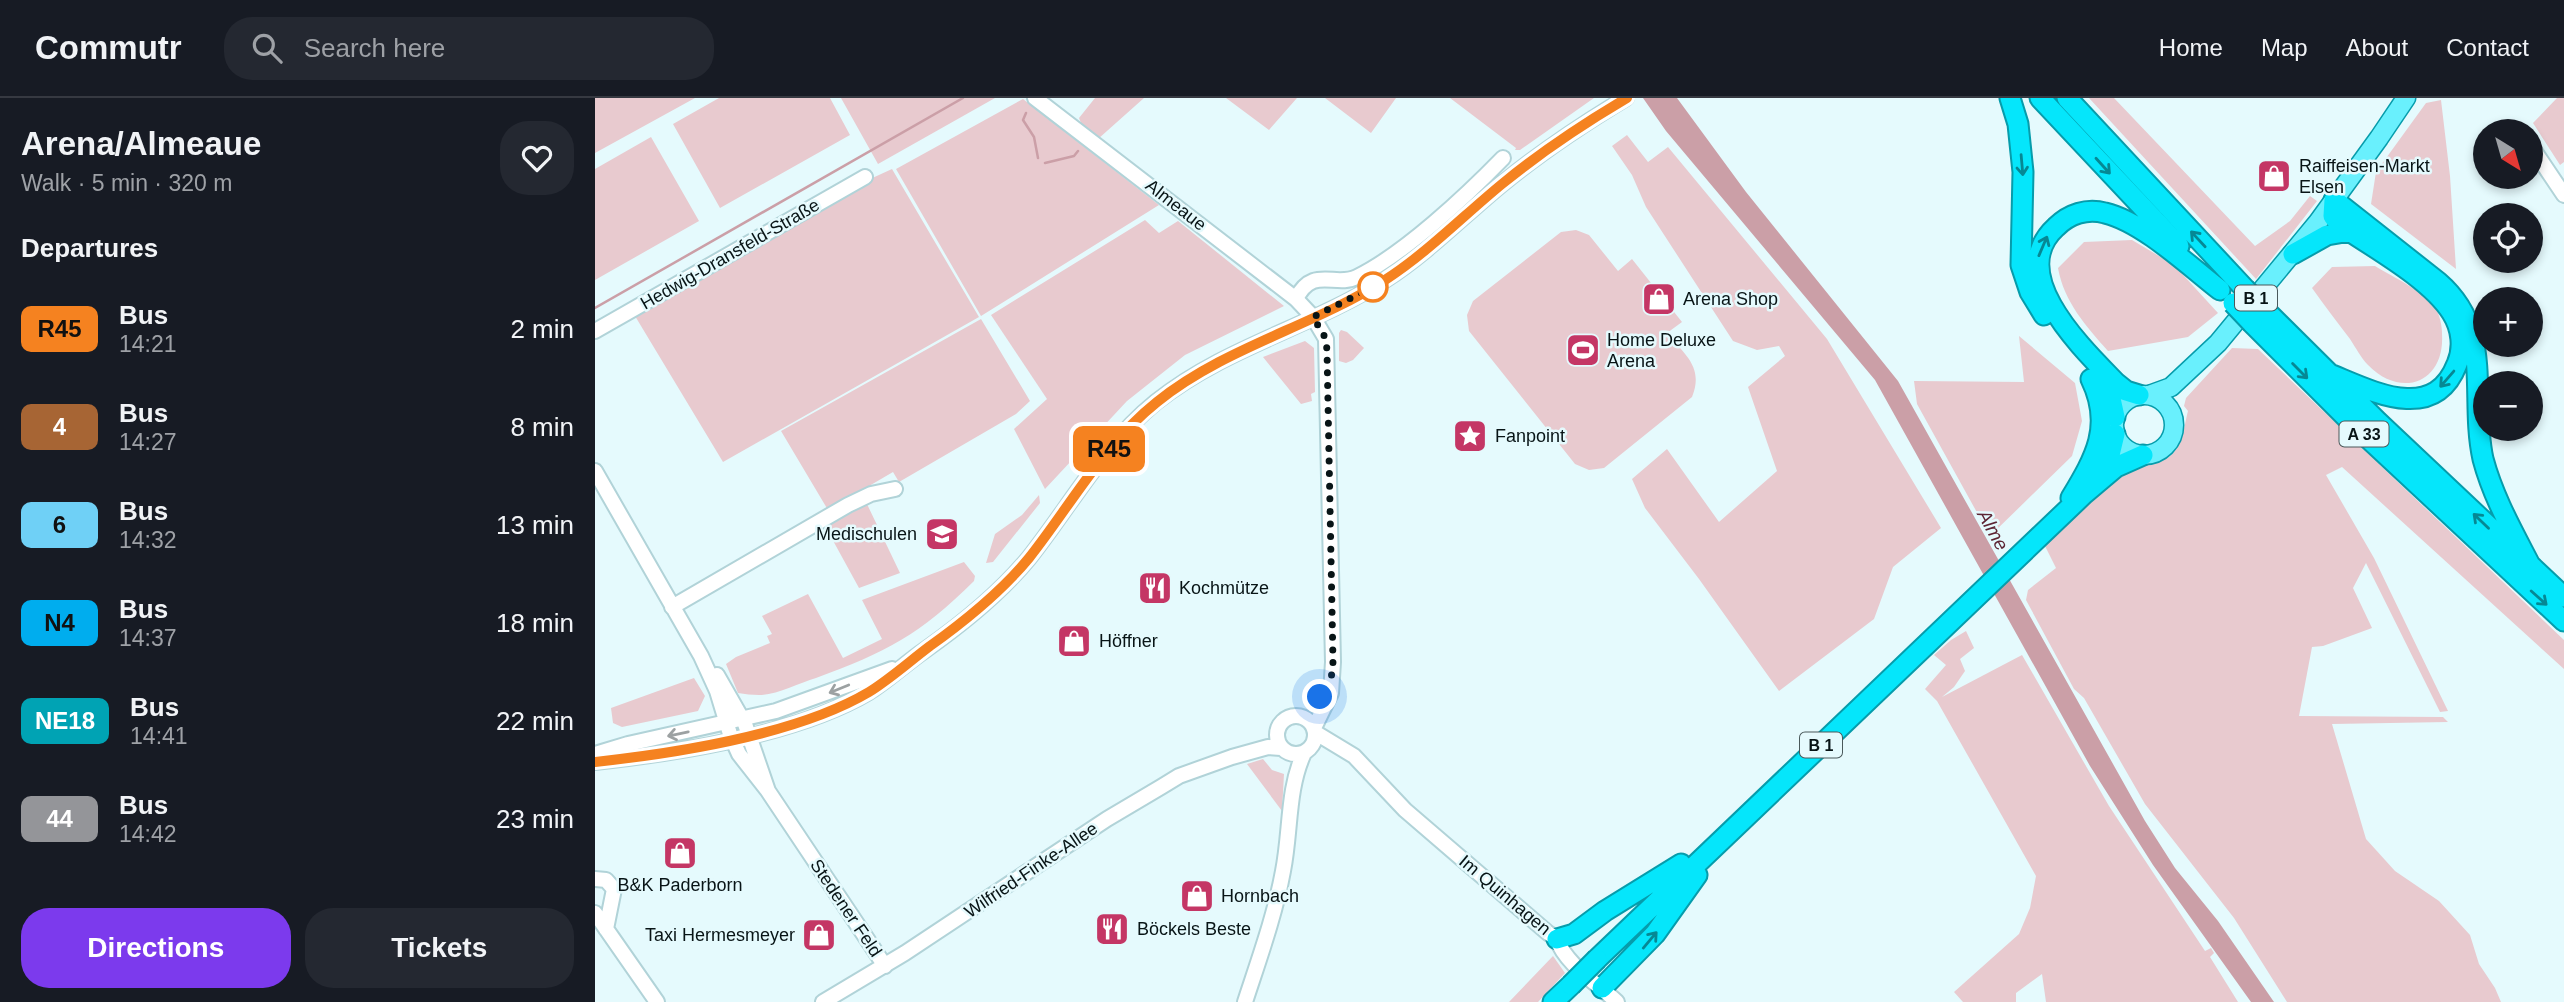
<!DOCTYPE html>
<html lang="en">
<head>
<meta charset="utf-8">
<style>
	body { margin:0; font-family:Arial,sans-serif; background:#242831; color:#f1f3f6; height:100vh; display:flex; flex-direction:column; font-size:26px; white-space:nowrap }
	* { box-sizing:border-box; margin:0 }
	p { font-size:23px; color:#9ea1a6 }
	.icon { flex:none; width:38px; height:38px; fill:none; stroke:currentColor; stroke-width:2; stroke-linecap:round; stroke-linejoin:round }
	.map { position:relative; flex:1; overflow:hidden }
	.drawer { display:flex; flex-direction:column; background:#171b24; width:595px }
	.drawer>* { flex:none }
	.badge { padding:0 14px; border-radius:10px; font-size:24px; line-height:46px }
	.needle { width:46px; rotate:143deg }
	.buttons { position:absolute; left:1878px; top:21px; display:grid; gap:14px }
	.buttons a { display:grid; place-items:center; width:70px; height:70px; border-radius:50%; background:#171b24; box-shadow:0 4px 10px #0003; font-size:35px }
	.you { position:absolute; width:35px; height:35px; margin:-18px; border:5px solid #fff; border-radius:50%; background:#1a73e8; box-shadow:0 0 0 10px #1a73e833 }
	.map>.badge { position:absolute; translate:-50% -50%; box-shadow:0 0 0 4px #fff }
	h2 { padding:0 21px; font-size:26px; line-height:63px }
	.round { display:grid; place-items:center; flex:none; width:74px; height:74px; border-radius:28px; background:#242831 }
	.summary { display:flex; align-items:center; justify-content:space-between; height:119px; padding:0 21px }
	h1 { font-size:33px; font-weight:800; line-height:52px }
	.action { display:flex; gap:14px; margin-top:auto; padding:14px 21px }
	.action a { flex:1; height:80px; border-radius:28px; background:#7c3aed; color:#fff; font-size:28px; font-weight:800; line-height:80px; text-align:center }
	.action a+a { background:#242831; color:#f1f3f6 }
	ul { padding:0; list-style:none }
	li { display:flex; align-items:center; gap:21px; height:98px; padding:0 21px }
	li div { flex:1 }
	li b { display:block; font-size:26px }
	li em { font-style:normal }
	li .badge { min-width:77px; font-weight:700; text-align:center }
	header { display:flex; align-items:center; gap:42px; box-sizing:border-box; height:98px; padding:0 35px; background:#171b24; border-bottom:2px solid #363941 }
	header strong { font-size:33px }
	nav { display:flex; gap:38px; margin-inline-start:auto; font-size:24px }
	.search { width:490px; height:63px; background:#242831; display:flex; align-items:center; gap:18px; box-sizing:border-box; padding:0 24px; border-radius:28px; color:#9ea1a6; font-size:26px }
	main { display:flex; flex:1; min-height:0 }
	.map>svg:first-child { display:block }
	.green { fill:#e8cacf }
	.water { fill:#cb9fa7 }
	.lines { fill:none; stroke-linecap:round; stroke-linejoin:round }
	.stream { stroke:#cb9fa7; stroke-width:2.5 }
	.minor-casing { stroke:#b1d3d8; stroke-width:18 }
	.major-casing { stroke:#069cab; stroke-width:21 }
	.highway-casing { stroke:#069cab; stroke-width:23 }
	.minor { stroke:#fff; stroke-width:14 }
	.major { stroke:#69f0fd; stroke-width:18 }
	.highway { stroke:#05e6fb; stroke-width:19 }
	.highway-bridge-casing { stroke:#069cab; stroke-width:23; stroke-linecap:butt }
	.highway-bridge { stroke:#05e6fb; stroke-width:19 }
	.oneway { stroke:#068894 }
	.oneway2 { stroke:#9ca1a2 }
	.line-casing { stroke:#fff; stroke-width:16 }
	.line { stroke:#f58220; stroke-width:10 }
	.walk { stroke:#081416; stroke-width:7; stroke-dasharray:0 12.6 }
	.stop-dot { fill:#fff; stroke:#f58220; stroke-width:3.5 }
	.labels { text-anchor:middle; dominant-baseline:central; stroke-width:5; stroke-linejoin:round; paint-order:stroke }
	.shield { fill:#e5fafd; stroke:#4a595b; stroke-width:2 }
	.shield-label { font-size:16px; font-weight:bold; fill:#081416 }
	.poi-label { font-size:18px; fill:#081416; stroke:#e5fafd; text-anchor:start }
	.street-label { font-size:18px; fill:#081416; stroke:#e5fafd }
	.water-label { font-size:19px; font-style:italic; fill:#5d2534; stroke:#e5fafd }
</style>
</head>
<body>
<header>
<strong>Commutr</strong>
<div class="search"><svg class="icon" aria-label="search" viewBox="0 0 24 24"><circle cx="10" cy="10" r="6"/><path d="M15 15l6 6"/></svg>Search here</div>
<nav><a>Home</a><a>Map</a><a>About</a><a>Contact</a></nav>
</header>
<main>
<section class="drawer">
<div class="summary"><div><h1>Arena/Almeaue</h1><p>Walk · 5 min · 320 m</p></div><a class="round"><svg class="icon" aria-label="heart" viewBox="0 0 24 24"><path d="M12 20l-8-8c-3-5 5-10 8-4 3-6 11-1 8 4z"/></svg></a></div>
<h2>Departures</h2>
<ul>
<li><span class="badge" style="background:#f58220;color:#111">R45</span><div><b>Bus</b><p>14:21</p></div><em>2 min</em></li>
<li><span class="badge" style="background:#a76534;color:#fff">4</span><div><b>Bus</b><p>14:27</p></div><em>8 min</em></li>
<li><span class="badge" style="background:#6fd0f6;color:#111">6</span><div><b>Bus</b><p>14:32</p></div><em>13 min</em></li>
<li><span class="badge" style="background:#00adee;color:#111">N4</span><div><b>Bus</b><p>14:37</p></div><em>18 min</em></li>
<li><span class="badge" style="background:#00a3b4;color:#fff">NE18</span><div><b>Bus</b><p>14:41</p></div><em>22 min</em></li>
<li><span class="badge" style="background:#949599;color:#fff">44</span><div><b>Bus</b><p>14:42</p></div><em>23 min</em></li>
</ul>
<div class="action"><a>Directions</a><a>Tickets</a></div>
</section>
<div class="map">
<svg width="1969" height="904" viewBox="0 0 1969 904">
	<rect width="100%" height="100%" fill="#e5fafd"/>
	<!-- green -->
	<path class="green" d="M 0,0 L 100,0 L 0,55 Z
		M 124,0 L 235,0 L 255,37 L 125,110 L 78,26 Z
		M 246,0 L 400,0 L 283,66 Z
		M 500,0 L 549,0 L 503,41 L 488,30 L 484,20 Z
		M 631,0 L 702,0 L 674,32 Z
		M 730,0 L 801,0 L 776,35 Z
		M 855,0 L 999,0 L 925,52 L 920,52 L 921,50 Z
		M 1494,0 L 1519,0 L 1660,148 L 1695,123 L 1715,98 L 1722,103 L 1661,181 Z
		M 1962,0 L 1969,0 L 1969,64 L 1965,67 L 1938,25 Z
		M 428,1 L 564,107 L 386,218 L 301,71 Z
		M 1846,2 L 1855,78 L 1861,171 L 1776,106 L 1781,74 L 1831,5 Z
		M 1032,37 L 1053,64 L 1073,49 L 1232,241 L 1346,430 L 1298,469 L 1279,521 L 1184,593 L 1104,481 L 1050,410 L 1037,381 L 1072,351 L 1124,424 L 1182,373 L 1153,289 L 1190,258 L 1184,248 L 1162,252 L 1138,243 L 1051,109 L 1037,77 L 1017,48 Z
		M 56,39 L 104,123 L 0,182 L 0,71 Z
		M 297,71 L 384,219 L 128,364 L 40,218 L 273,82 Z
		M 550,122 L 564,135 L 583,123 L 689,208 L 590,257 L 532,303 L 450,391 L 419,331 L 452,301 L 396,217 Z
		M 981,132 L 994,137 L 1023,173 L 1037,161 L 1087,224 L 1072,235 C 1090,257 1109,269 1097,299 L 1009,370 L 994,372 L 980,366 L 874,233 L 872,217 L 878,203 L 966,134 Z
		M 1537,142 L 1579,167 L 1623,215 L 1593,239 L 1513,253 C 1491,228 1469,204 1463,170 L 1489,144 Z
		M 1780,168 C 1799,180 1828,192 1841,211 C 1845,218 1847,228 1847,236 C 1850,285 1806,301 1773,267 C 1766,260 1761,250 1755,241 C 1742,224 1729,207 1717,190 L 1737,169 Z
		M 386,221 L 435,303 L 421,316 L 304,384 L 298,374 L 233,412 L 186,333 Z
		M 746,232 L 752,234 L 769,250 L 758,262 L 751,265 L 744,263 L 744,235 Z
		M 1424,238 L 1480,285 L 1487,323 L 1477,358 L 1395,438 L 1322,306 L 1319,283 L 1429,284 Z
		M 710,243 L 719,250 L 720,294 L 716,296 L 717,303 L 706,306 L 668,259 Z
		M 1637,250 L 1663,251 L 1969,542 L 1969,571 L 1747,369 L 1731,377 L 1779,460 L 1853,613 L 1845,614 L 1771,465 L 1758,490 L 1777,530 L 1728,548 L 1717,549 L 1704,618 L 1848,619 L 1853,624 L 1737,626 L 1771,741 L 1800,773 L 1844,803 L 1875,837 L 1884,866 L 1900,890 L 1906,904 L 1692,904 L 1639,820 L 1550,706 L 1489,600 L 1479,591 L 1431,502 L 1433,492 L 1461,470 L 1450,448 C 1467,431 1519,371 1538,366 C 1551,362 1561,369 1575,358 C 1588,347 1589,328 1593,313 L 1589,308 L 1591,300 Z
		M 444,397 L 445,405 L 398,464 L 391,465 L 400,436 L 427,417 Z
		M 271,404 L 305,475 L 264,490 L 230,428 Z
		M 369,464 L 380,478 L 379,483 C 326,536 290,555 221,580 C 204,585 182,597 164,597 C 157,597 150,596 143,595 L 131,566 L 141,559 L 175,545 L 172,538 L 177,536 L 167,518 L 213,496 L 248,560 L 287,541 L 267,502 Z
		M 1371,533 L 1379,550 L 1365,561 L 1370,573 L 1359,589 L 1347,599 L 1427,557 L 1514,708 L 1610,853 L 1616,850 L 1619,855 L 1615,859 L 1643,904 L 1451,904 L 1447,876 L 1421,895 L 1421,904 L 1368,904 L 1359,894 L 1424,836 L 1435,810 L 1441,778 L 1342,603 L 1330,591 L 1351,567 L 1339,557 L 1356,542 Z
		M 99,580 L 110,598 L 103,613 L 27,629 L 18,625 L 16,610 Z
		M 668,661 L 677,672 L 689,676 L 687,713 L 652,666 Z
		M 958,858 L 970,875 L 943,904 L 914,904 Z"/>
	<!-- water -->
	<path class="water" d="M 1048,0 L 1082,0 L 1151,94 L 1303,283 L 1550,723 L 1580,770 L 1623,823 L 1679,904 L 1656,904 L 1558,767 L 1495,668 L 1280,282 L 1071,33 Z"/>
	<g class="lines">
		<!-- stream -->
		<path class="stream" d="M 431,15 L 428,22 L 439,39 L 443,60
			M 450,65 L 479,58 L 483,53
			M 0,210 L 368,0"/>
		<!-- minor casing -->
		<g class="minor-casing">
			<path id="minor" d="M 440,0 L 701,201 L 718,219 L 731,241 L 738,564 L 736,595 L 719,630
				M 1936,48 L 1969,97
				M 701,201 C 718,167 740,190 762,179 C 809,156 871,98 908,60
				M 0,233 L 270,79
				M 0,373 L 106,558 L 122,593 L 135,636 L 144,656 L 173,693
				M 77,509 L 253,407 L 276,396 L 300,391
				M 122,577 L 150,626 L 173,693 L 290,868
				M682 637a19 19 0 1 1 38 0a19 19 0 1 1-38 0Z
				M 721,635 L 759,658 L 810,712 L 953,835 L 962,841 C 970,866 1003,886 1022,904
				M 0,656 L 33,646 L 181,613 L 297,571
				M 0,664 C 82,655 203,636 274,594 C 293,582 311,565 330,552 C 367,526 405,495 434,460 C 476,407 508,347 561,304 C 630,249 716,229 790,182 C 832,155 868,118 907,86 C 946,54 988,26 1031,0
				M 0,781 L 11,782 L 19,791 L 11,831
				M 0,815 L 62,904
				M 228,904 L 310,855 L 512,721 L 566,689 L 584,678 L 637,659 L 673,649 L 686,650
				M 650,904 C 664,861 680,817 688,773 C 696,733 692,692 709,655"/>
		</g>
		<!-- major casing -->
		<g class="major-casing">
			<path id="major" d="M1519 327a30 30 0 1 1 60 0a30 30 0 1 1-60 0Z
				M 1554,297 L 1576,289 L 1623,245 L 1723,124 L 1784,40 L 1811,0"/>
		</g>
		<!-- highway casing -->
		<g class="highway-casing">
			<path id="highway" d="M 1415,0 L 1423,26 L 1428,74 L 1426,167 L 1435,194 L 1449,217
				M 1445,0 L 1584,148
				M 1472,0 L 1650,191
				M 1698,156 L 1732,137 L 1755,133
				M 1669,211 L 1783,324 L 1969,499
				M 1657,225 L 1758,326 L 1969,523
				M 1732,275 C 1773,291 1838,328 1862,266 C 1869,250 1867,231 1857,215 C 1836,181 1779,150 1745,127 L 1738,118 L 1739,102 L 1843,184 C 1900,233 1874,297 1888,361 C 1898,399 1918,434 1936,469
				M 1502,280 L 1515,296 L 1520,319
				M 1544,297 L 1531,293 L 1521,285 C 1488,251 1409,176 1461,129 C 1474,116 1492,110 1510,115 C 1548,124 1594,168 1625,192
				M 1502,379 L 1514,361 L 1520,336
				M 1476,400 C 1500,360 1519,328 1496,281
				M 962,841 L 979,836 L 1010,813 L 1086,766
				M 1002,861 L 1489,396 L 1521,369 L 1548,357
				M 1007,890 L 1060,836 L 1102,777
				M 958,904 L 976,887"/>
		</g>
		<!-- minor -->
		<use href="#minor" class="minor"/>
		<!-- major -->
		<use href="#major" class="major"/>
		<!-- highway -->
		<use href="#highway" class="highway"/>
		<!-- highway-bridge casing -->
		<g class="highway-bridge-casing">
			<path id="highway-bridge" d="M 1650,191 L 1669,211
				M 1638,205 L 1657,225
				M 976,887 L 1002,861"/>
		</g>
		<!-- highway-bridge -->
		<use href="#highway-bridge" class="highway-bridge"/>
	</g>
	<!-- one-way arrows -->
	<defs><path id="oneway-shaft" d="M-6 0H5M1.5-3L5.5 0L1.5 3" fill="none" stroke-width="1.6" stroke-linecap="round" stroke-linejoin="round" transform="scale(1.75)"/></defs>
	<g class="oneway">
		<use href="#oneway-shaft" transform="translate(1427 67) rotate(85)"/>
		<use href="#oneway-shaft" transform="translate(1508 68) rotate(48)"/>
		<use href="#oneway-shaft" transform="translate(1603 141) rotate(-133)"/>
		<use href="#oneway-shaft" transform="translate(1448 148) rotate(-67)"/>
		<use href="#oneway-shaft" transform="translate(1705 273) rotate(45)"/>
		<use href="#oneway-shaft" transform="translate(1852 281) rotate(131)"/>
		<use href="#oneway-shaft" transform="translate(1886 423) rotate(-136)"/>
		<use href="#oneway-shaft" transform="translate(1944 500) rotate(42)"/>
		<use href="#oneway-shaft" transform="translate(1055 842) rotate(-50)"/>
	</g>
	<g class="oneway2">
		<use href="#oneway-shaft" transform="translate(244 591) rotate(158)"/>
		<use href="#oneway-shaft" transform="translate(83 636) rotate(168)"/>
	</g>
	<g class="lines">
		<!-- line casing -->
		<g class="line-casing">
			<path id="line" d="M 0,664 C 82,655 203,636 274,594 C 295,581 315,563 335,548 C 370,523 406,494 434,460 C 476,407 508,347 562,304 C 630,249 717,229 790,182 C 832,155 868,118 907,86 C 946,54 988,26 1032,0"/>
		</g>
		<!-- line -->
		<use href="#line" class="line"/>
		<!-- walk -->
		<path class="walk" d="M 725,599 L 736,582 L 738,564 L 732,253 L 731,241 L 718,219 L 780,188 L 778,189"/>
	</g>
	<!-- icons -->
	<defs>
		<g id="shop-square" transform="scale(1.75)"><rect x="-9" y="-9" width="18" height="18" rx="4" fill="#c43665" stroke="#e5fafd"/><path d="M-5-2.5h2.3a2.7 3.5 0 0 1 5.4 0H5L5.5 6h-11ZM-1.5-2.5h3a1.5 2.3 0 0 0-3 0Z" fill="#fff"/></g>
		<g id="stadium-square" transform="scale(1.75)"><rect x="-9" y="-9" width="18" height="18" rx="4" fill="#c43665" stroke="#e5fafd"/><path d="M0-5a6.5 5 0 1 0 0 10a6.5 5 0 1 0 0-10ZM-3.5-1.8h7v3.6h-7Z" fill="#fff"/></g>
		<g id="sight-square" transform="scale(1.75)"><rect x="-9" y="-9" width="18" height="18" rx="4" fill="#c43665" stroke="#e5fafd"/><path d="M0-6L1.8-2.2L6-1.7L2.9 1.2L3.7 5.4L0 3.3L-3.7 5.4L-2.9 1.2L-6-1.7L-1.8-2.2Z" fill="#fff"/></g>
		<g id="university-square" transform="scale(1.75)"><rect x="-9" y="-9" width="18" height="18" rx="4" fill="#c43665" stroke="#e5fafd"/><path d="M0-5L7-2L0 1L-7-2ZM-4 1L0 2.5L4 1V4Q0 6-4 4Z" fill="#fff"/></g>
		<g id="restaurant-square" transform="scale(1.75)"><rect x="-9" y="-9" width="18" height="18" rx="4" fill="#c43665" stroke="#e5fafd"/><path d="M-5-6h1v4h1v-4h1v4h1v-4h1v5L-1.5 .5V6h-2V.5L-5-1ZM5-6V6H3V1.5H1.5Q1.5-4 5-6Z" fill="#fff"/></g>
	</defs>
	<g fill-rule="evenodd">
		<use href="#shop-square" x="1679" y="78"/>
		<use href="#shop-square" x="1064" y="201"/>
		<use href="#stadium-square" x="988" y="252"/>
		<use href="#sight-square" x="875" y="338"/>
		<use href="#university-square" x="347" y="436"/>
		<use href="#restaurant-square" x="560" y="490"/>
		<use href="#shop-square" x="479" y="543"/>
		<use href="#shop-square" x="85" y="755"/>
		<use href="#shop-square" x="602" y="798"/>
		<use href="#restaurant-square" x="517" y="831"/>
		<use href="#shop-square" x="224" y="837"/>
	</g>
	<!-- markers -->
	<circle class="stop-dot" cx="778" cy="189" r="14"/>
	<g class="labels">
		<!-- shield labels -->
		<g class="shield">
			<rect x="1640" y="187.5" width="42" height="25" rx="5"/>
			<rect x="1744.5" y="323.5" width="49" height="25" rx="5"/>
			<rect x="1205" y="634.5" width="42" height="25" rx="5"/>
		</g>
		<g class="shield-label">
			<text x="1661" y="200">B 1</text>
			<text x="1769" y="336">A 33</text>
			<text x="1226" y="647">B 1</text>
		</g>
		<!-- poi labels -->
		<g class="poi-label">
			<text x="1704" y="68">Raiffeisen-Markt<tspan x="1704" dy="21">Elsen</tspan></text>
			<text x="1088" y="201">Arena Shop</text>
			<text x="1012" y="242">Home Deluxe<tspan x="1012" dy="21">Arena</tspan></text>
			<text x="900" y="338">Fanpoint</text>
			<text x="322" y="436" text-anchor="end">Medischulen</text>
			<text x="584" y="490">Kochmütze</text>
			<text x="504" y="543">Höffner</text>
			<text x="85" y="787" text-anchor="middle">B&amp;K Paderborn</text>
			<text x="626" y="798">Hornbach</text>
			<text x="542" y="831">Böckels Beste</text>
			<text x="200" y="837" text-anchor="end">Taxi Hermesmeyer</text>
		</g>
		<!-- street labels -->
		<g class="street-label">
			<text transform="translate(581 107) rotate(38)">Almeaue</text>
			<text transform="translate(135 156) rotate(-30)">Hedwig-Dransfeld-Straße</text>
			<text transform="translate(436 772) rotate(-34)">Wilfried-Finke-Allee</text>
			<text transform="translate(910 797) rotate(40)">Im Quinhagen</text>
			<text transform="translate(251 810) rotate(56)">Stedener Feld</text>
		</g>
		<!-- water labels -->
		<g class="water-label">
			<text transform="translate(1398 432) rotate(61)">Alme</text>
		</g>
	</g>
</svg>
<div class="buttons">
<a><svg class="needle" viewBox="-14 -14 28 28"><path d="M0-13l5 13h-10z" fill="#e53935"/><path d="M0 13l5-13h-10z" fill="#9ea1a6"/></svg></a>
<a><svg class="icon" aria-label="locate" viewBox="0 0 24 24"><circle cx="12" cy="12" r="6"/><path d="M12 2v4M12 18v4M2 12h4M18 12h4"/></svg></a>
<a>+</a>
<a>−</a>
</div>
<div class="you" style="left:725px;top:599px"></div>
<b class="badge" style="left:514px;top:351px;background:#f58220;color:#111">R45</b>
</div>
</main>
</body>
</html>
